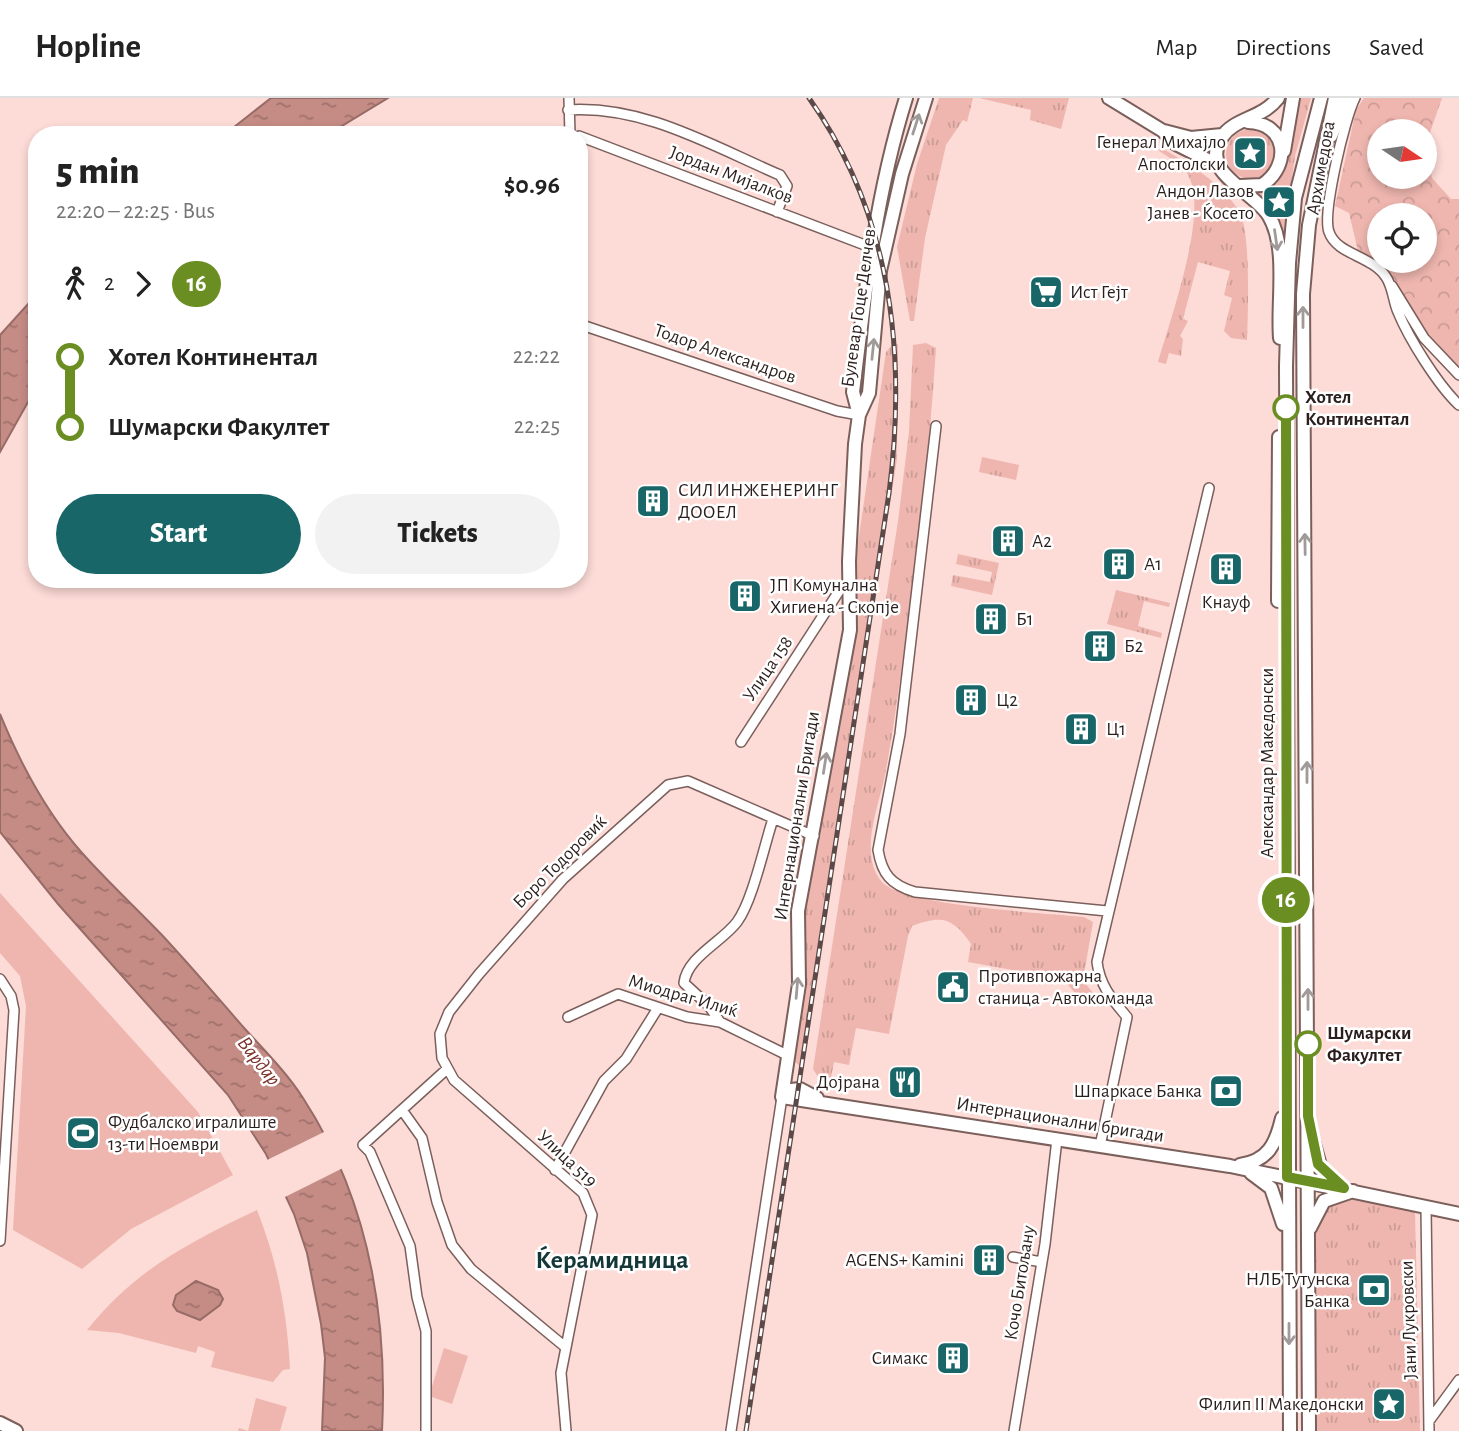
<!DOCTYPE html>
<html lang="en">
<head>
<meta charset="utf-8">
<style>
	body { margin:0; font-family:"Alegreya Sans",sans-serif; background:#f2f2f2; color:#222; height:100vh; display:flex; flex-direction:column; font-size:26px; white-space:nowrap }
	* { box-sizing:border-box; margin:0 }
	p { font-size:23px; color:#767676 }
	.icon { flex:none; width:38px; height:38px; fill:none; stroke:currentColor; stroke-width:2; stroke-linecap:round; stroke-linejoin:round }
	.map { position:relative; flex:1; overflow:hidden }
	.details { position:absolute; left:28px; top:28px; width:560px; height:462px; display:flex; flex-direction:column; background:#fff; border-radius:28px; box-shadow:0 4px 10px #0003 }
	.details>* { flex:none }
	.badge { padding:0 14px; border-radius:23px; font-size:24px; line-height:46px }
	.needle { width:46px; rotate:103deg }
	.controls { position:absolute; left:1367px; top:21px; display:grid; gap:14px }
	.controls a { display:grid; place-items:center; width:70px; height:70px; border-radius:50%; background:#fff; box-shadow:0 4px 10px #0003; font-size:35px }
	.map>.badge { position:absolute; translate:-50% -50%; box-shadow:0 0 0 4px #fff }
	.legs { display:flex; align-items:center; gap:10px; height:77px; padding:0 28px; font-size:23px }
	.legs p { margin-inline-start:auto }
	.overview { display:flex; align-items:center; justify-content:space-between; height:119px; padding:0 28px }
	h1 { font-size:38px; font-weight:800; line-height:52px }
	.button { display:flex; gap:14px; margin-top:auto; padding:14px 28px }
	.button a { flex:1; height:80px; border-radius:42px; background:#186668; color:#fff; font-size:28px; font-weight:800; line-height:80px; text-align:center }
	.button a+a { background:#f2f2f2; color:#222 }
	ul { padding:0 28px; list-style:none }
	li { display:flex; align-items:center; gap:24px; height:70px; font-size:26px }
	li i { display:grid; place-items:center; width:10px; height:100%; margin:0 9px; background:currentColor }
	li i::after { content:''; width:18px; height:18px; margin:-9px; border:5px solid; border-radius:50%; background:#fff }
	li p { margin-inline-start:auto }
	li:first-child i { background:linear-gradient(#0000 50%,currentColor 0) }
	li:last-child i { background:linear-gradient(currentColor 50%,#0000 0) }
	header { display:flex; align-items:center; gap:42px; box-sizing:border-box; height:98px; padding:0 35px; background:#fff; border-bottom:2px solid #e0e0e0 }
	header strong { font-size:33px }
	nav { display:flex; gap:38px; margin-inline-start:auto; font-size:24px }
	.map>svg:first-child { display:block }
	.grass { fill:url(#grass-tufts) }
	.forest { fill:url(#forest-crowns); fill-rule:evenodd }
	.park { fill:#eeb6af }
	.water { fill:url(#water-ripples); stroke:#976b66; stroke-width:2 }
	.pier { fill:#fddbd7 }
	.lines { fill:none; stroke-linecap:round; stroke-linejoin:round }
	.minor-casing { stroke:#7b5f5b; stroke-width:12 }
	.tertiary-casing { stroke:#7b5f5b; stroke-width:16 }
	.minor { stroke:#fff; stroke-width:9 }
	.tertiary { stroke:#fff; stroke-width:12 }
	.rail-casing { stroke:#5b4a47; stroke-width:5 }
	.rail { stroke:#fff; stroke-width:2.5; stroke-dasharray:8; stroke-linecap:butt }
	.oneway { stroke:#a09a99 }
	.line-1-casing { stroke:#fff; stroke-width:16 }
	.line-1 { stroke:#6b8e23; stroke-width:10 }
	.stop-1-dot { fill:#fff; stroke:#6b8e23; stroke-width:3.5 }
	.labels { text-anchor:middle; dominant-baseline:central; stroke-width:5; stroke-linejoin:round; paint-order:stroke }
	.poi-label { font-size:19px; fill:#2b1f1d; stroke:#fff; text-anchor:start }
	.street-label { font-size:19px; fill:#2b1f1d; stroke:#fff }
	.stop-label { font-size:19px; font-weight:bold; fill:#2b1f1d; stroke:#fff; text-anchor:start }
	.water-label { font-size:21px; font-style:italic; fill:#7d342f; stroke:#fff }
	.district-label { font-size:26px; font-weight:bold; fill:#143738; stroke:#fff }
</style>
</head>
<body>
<header>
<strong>Hopline</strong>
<nav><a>Map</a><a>Directions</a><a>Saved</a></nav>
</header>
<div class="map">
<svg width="1459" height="1333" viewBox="0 0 1459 1333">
	<defs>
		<pattern id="grass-tufts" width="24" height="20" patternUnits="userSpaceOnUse" patternTransform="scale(1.75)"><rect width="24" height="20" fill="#eeb6af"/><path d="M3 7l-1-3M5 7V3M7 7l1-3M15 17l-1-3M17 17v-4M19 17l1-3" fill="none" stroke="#cc9c96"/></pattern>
		<pattern id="forest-crowns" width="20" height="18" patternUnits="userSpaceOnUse" patternTransform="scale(1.75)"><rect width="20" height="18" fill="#eeb6af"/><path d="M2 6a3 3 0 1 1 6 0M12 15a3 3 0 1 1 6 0" fill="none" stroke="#cc9c96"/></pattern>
		<pattern id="water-ripples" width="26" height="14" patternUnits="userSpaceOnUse" patternTransform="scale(1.75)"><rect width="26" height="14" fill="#c58b85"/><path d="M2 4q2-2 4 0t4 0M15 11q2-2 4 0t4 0" fill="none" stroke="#a0716c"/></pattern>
	</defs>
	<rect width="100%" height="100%" fill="#fddbd7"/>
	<!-- grass -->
	<path class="grass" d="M 939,0 L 973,0 L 967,24 L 963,22 L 946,47 L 925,140 L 914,223 L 910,223 L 897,149 L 917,66 Z
		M 979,0 L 1069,0 L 1061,31 L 1030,22 L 1031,12 Z
		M 1295,0 L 1311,0 L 1295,58 L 1283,143 L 1279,124 L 1258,95 C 1295,78 1289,35 1295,0 Z
		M1226 56a25 25 0 1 1 50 0a25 25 0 1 1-50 0Z
		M 1160,49 C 1189,66 1220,83 1239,113 C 1251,132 1248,216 1247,242 L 1231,240 L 1224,233 L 1232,200 L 1224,197 L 1230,173 L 1198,164 L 1183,221 L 1188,223 L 1180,238 L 1183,241 L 1181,258 L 1169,255 L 1166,266 L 1158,264 C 1170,222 1207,120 1190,81 C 1185,68 1170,60 1159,53 Z
		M 926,245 L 936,250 C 930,344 920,437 907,530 C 900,581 894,632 884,682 C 877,712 859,758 882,784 C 903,808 1046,815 1084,819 L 1093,824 L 1083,882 L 1096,899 L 1080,901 L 1063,881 L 968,864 L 971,846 C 953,819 941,817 912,828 L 908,838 L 889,936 L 856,930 L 849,967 L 834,964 L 828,995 L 813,971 L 898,423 L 909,334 L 913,247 Z
		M 898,246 L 897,361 L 801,970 L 789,957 L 802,826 L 886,254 L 892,247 Z
		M 982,359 L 1019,367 L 1016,382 L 979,374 Z
		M 958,456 L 999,465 L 992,497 L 951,488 L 953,477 L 990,484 L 992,474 L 956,466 Z
		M 1116,492 L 1170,505 L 1169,509 L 1144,503 L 1138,528 L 1162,535 L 1161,540 L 1107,526 Z
		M 1348,1099 L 1415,1113 L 1420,1333 L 1316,1333 L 1314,1129 L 1327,1106 Z"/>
	<!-- forest -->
	<path class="forest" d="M 1364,0 L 1442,0 L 1426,46 L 1432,80 L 1451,101 L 1459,101 L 1459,272 C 1446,258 1430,243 1419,227 C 1397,193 1394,177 1358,153 L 1349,115 L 1335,108 L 1356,12 ZM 1379,33 L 1424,33 L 1424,79 L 1379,79 ZM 1379,117 L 1424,117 L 1424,163 L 1379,163 Z"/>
	<!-- park -->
	<path class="park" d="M 0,795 L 198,1014 L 233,1077 L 131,1131 L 82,1171 L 13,1132 L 26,908 L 20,878 L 0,855 Z
		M 257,1112 C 278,1165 287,1215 290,1271 L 283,1272 L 273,1284 L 211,1269 L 215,1254 L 198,1248 L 196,1255 L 119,1235 L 87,1232 C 136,1171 188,1145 257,1112 Z
		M 444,1250 L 468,1258 L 452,1306 L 429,1298 Z
		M 256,1300 L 287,1309 L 280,1333 L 238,1333 L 239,1330 L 248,1333 Z"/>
	<!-- water -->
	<path class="water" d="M 271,0 L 388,0 L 327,37 L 224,37 Z
		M 37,196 L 37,288 L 0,354 L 0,237 Z
		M 0,616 C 20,665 48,717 83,756 C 108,784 135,809 161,836 C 190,867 217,899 245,931 C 265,953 287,975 303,1000 C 368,1100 388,1215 382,1333 L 322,1333 L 325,1260 L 321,1226 L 307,1155 L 294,1116 L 266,1056 L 228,997 L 58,806 L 0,734 Z
		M 196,1183 L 218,1192 L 223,1201 L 220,1207 L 200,1222 L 177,1213 L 173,1207 L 176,1197 Z"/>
	<!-- pier -->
	<path class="pier" d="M 326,1033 L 343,1070 L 283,1100 L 265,1063 Z"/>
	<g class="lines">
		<!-- minor casing -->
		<g class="minor-casing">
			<path id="minor" d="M 569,0 L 570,37
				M 1355,0 C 1345,19 1322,115 1329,134 C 1337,157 1371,157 1386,179 C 1393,189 1393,203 1398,214 C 1409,241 1438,287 1459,307
				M 568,12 C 644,7 712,48 780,77 L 787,88 L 777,114
				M 579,38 L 870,149
				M 1392,188 L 1424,240 L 1459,277
				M 579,226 L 837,313 L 859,317
				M 936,328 L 900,636 L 878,752 C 882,776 891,787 915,794 L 1107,813
				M 741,644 L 841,490 L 850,485
				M 0,881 L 11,898 L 14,912 L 0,1143
				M 568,919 L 618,896 L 687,919 L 720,924 L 787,957
				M 720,924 L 709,908 L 684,885 C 687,859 722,844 737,824 C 753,802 764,748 773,721
				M 402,1012 L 422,1040 L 437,1104 L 452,1147 L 471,1171 L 564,1248
				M 1100,1048 L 1127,919 C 1112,901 1100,888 1097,864 L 1209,390
				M 555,1072 L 604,983 L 626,961 L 658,910
				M 1426,1109 L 1429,1333
				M 1013,1159 L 1042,1164
				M 1429,1323 L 1459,1282
				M 426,1333 L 426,1233 L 417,1199 L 410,1148 L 370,1054 L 363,1047 L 447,971
				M 566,1333 L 561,1275 L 592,1117 L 583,1095 L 454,982 L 442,960 L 440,936 L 449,914 L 479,876 L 563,781 L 668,687 L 688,683 L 814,738
				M 731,1333 L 782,999
				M 1014,1333 L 1045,1146 L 1057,1041"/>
		</g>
		<!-- tertiary casing -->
		<g class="tertiary-casing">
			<path id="tertiary" d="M 926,0 L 902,76 L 880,173 L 869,295 L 859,317 L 855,346 L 849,463 L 850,532 L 798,813 L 799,886 L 782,999 L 1230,1068 L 1459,1116
				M 1109,0 L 1163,33 L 1176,46 L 1218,67
				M 1278,0 C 1262,21 1234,20 1222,39 C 1198,75 1253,92 1269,118 C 1288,150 1277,203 1280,240
				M 1164,33 L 1191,40 L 1222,37
				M 1331,38 L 1347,0
				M 1284,53 L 1293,0
				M 1240,88 L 1262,87 C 1292,67 1287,25 1248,24
				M 859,317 L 853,294 C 865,195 876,96 906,0
				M 1278,503 L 1279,339
				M 783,993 L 800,991 L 817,1000
				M 1313,1043 L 1321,1071 L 1340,1088
				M 1240,1067 C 1268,1063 1276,1046 1282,1020
				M 1251,1075 L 1271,1090 L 1283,1126
				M 1310,1130 L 1324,1103 L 1353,1093
				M 0,1325 L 16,1333
				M 1290,1333 L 1286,268 L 1289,165 L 1295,100 L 1321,0
				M 1309,1333 L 1303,196 L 1309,127 L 1335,0"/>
		</g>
		<!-- minor -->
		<use href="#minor" class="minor"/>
		<!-- tertiary -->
		<use href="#tertiary" class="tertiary"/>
		<!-- rail casing -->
		<g class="rail-casing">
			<path id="rail" d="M 746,1333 L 889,395 C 907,256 892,117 809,0"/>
		</g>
		<!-- rail -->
		<use href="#rail" class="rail"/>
	</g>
	<!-- one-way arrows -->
	<defs><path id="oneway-shaft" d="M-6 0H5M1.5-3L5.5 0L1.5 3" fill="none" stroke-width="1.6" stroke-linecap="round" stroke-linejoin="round" transform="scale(1.75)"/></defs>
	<g class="oneway">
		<use href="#oneway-shaft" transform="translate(916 26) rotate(-72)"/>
		<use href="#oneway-shaft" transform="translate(1276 142) rotate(82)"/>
		<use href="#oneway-shaft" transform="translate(1303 219) rotate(-90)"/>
		<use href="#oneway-shaft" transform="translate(873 251) rotate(-84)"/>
		<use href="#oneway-shaft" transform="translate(1305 446) rotate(-91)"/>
		<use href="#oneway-shaft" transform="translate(825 665) rotate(-81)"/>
		<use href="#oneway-shaft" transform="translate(1307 674) rotate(-90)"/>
		<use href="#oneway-shaft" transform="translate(797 890) rotate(-85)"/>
		<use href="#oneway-shaft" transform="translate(1308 901) rotate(-90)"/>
		<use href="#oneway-shaft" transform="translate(1289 1236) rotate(90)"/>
	</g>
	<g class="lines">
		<!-- line-1 casing -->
		<g class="line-1-casing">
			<path id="line-1" d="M 1286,310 L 1287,1079 L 1344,1090 L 1318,1066 L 1308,1018 L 1308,946"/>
		</g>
		<!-- line-1 -->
		<use href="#line-1" class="line-1"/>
	</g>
	<!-- icons -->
	<defs>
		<g id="sight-square" transform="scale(1.75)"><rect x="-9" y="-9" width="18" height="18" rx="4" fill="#186668" stroke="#fff"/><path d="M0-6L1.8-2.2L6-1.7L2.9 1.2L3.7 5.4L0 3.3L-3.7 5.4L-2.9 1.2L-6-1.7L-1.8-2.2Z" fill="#fff"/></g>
		<g id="supermarket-square" transform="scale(1.75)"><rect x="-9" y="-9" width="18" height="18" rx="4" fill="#186668" stroke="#fff"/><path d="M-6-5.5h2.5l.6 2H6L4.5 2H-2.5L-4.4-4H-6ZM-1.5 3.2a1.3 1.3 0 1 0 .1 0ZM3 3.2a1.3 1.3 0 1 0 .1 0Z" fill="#fff"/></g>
		<g id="building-square" transform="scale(1.75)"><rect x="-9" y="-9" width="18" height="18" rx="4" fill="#186668" stroke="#fff"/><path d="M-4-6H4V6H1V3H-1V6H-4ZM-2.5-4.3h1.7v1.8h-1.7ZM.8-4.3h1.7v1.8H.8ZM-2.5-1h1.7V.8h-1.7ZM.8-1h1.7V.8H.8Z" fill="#fff"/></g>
		<g id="civic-square" transform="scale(1.75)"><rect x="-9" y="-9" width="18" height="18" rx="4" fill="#186668" stroke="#fff"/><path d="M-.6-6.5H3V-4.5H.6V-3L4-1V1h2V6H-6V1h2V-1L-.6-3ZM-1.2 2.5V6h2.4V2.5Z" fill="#fff"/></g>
		<g id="restaurant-square" transform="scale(1.75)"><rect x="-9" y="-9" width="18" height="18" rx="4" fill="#186668" stroke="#fff"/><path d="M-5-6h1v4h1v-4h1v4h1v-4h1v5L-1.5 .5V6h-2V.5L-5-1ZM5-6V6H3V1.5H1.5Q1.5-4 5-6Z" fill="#fff"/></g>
		<g id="bank-square" transform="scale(1.75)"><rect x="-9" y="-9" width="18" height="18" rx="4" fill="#186668" stroke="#fff"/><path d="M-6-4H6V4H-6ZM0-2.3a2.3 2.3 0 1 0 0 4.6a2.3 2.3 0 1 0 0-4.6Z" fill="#fff"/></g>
		<g id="stadium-square" transform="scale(1.75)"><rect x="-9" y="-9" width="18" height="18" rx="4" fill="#186668" stroke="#fff"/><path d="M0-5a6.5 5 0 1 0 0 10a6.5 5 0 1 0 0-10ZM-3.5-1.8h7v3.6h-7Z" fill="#fff"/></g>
	</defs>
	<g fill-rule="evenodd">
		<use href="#sight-square" x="1250" y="55"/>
		<use href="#sight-square" x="1279" y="104"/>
		<use href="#supermarket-square" x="1046" y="194"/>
		<use href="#building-square" x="653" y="403"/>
		<use href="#building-square" x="1008" y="443"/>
		<use href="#building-square" x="1119" y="466"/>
		<use href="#building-square" x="1226" y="471"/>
		<use href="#building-square" x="745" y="498"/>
		<use href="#building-square" x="991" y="521"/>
		<use href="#building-square" x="1100" y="548"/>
		<use href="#building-square" x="971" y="602"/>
		<use href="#building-square" x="1081" y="631"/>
		<use href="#civic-square" x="953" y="889"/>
		<use href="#restaurant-square" x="905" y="984"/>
		<use href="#bank-square" x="1226" y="993"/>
		<use href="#stadium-square" x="83" y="1035"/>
		<use href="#building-square" x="989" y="1162"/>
		<use href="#bank-square" x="1374" y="1192"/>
		<use href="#building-square" x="953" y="1260"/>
		<use href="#sight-square" x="1389" y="1306"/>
	</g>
	<!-- markers -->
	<g class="stop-1-dot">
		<circle cx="1286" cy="310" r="12"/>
		<circle cx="1308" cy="946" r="12"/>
	</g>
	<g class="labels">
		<!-- poi labels -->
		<g class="poi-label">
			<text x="1226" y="44" text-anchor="end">Генерал Михајло<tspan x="1226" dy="22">Апостолски</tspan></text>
			<text x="1254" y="93" text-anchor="end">Андон Лазов<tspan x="1254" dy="22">Јанев - Ќосето</tspan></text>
			<text x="1070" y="194">Ист Гејт</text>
			<text x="678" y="392">СИЛ ИНЖЕНЕРИНГ<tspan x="678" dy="22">ДООЕЛ</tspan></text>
			<text x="1032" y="443">А2</text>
			<text x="1144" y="466">А1</text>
			<text x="770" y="487">ЈП Комунална<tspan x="770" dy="22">Хигиена - Скопје</tspan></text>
			<text x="1226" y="504" text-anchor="middle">Кнауф</text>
			<text x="1016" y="521">Б1</text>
			<text x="1124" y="548">Б2</text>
			<text x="996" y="602">Ц2</text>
			<text x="1106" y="631">Ц1</text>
			<text x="978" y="878">Противпожарна<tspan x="978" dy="22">станица - Автокоманда</tspan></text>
			<text x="880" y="984" text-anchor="end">Дојрана</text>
			<text x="1202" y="993" text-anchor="end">Шпаркасе Банка</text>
			<text x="108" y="1024">Фудбалско игралиште<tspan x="108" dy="22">13-ти Ноември</tspan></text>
			<text x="964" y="1162" text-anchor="end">AGENS+ Kamini</text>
			<text x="1350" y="1181" text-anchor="end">НЛБ Тутунска<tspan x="1350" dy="22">Банка</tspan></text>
			<text x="928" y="1260" text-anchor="end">Симакс</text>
			<text x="1364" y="1306" text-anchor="end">Филип II Македонски</text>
		</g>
		<!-- street labels -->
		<g class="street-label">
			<text transform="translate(1321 70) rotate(-80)">Архимедова</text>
			<text transform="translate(731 77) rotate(21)">Јордан Мијалков</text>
			<text transform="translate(859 210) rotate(-82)">Булевар Гоце Делчев</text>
			<text transform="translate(725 256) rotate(19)">Тодор Александров</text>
			<text transform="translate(768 571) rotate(-56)">Улица 158</text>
			<text transform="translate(1267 665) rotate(-90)">Александар Македонски</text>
			<text transform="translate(797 718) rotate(-81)">Интернационални Бригади</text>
			<text transform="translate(560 764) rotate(-45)">Боро Тодоровиќ</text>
			<text transform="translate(683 898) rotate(16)">Миодраг Илиќ</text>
			<text transform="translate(1060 1022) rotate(9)">Интернационални бригади</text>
			<text transform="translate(567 1061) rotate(43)">Улица 519</text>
			<text transform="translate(1020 1185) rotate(-81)">Кочо Битољану</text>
			<text transform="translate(1409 1222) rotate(-92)">Јани Лукровски</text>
		</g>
		<!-- stop labels -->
		<g class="stop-label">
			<text x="1305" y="299">Хотел<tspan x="1305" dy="22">Континентал</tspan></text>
			<text x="1327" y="935">Шумарски<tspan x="1327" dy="22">Факултет</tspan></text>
		</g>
		<!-- water labels -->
		<g class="water-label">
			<text transform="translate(259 963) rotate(52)">Вардар</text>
		</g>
		<!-- district labels -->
		<g class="district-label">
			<text x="612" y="1162">Ќерамидница</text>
		</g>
	</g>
</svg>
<div class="controls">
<a><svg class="needle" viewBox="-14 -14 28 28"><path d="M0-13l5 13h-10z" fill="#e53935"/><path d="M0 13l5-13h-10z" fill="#767676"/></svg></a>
<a><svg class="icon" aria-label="locate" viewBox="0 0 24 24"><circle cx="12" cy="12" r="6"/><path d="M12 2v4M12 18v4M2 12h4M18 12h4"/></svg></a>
</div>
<b class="badge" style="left:1286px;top:802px;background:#6b8e23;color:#fff">16</b>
<section class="details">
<div class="overview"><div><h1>5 min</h1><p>22:20 – 22:25 · Bus</p></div><b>$0.96</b></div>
<div class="legs"><svg class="icon" aria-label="walk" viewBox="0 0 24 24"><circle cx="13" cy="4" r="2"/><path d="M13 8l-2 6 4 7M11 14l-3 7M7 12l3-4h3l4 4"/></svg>2<svg class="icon" aria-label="forward" viewBox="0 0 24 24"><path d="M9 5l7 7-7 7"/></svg><b class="badge" style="background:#6b8e23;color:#fff">16</b></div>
<ul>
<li><i style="color:#6b8e23"></i><b>Хотел Континентал</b><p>22:22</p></li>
<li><i style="color:#6b8e23"></i><b>Шумарски Факултет</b><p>22:25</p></li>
</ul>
<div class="button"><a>Start</a><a>Tickets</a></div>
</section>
</div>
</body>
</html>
